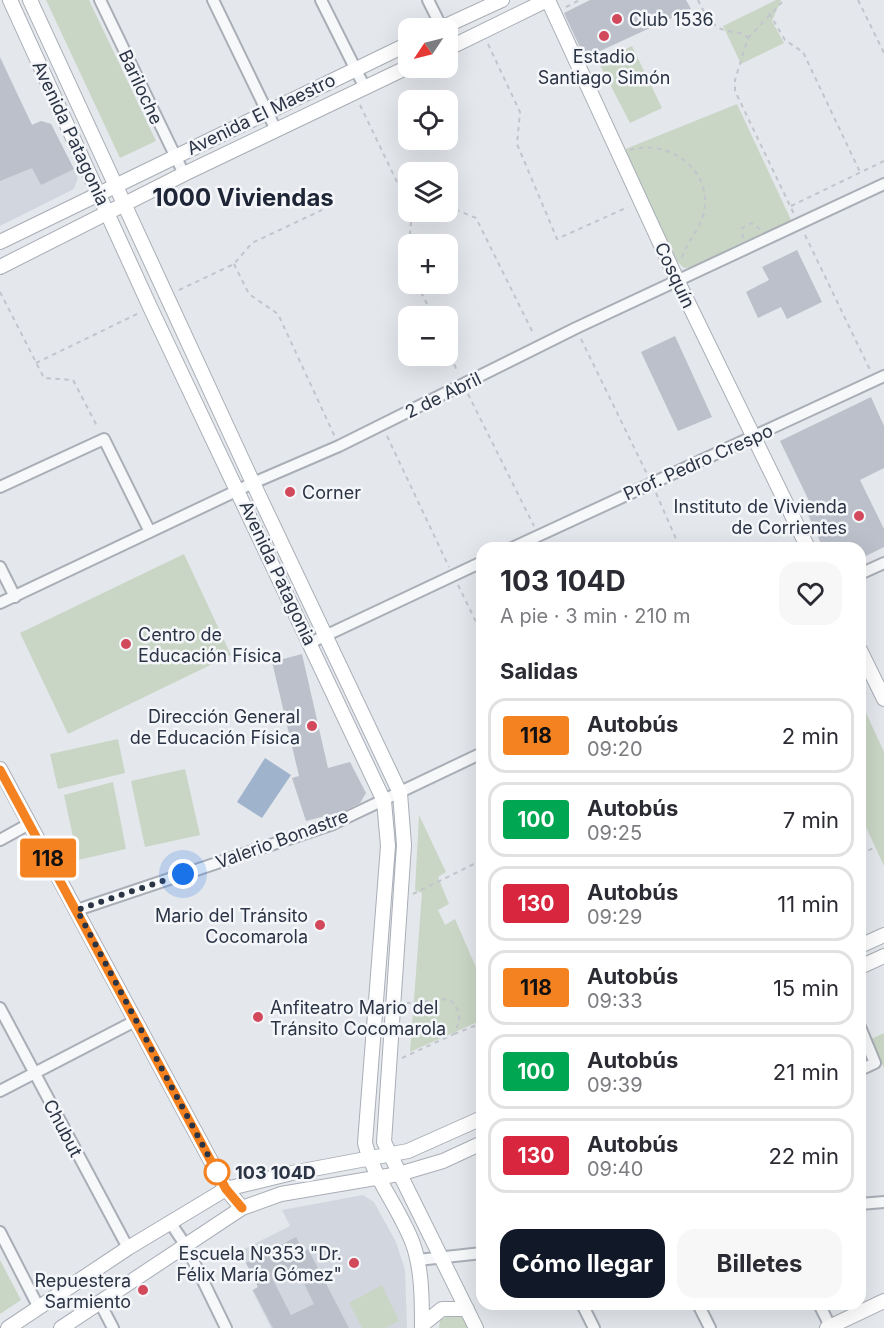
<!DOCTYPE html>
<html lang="es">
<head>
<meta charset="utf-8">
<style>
	body { margin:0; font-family:Inter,sans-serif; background:#f7f7f7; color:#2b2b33; height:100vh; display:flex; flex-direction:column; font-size:22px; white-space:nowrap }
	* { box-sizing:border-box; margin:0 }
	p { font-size:20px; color:#7c7c81 }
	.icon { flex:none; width:33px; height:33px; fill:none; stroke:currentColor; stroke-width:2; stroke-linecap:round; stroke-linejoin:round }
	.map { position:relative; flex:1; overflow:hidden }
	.details { position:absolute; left:476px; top:542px; width:390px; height:768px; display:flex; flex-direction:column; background:#fff; border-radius:18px; box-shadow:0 6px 24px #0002 }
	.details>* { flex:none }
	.badge { padding:0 12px; border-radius:4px; font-size:21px; line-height:39px }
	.needle { width:39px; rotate:235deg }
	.controls { position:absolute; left:398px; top:18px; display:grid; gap:12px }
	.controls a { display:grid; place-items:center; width:60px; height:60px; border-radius:12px; background:#fff; box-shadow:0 6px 24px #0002; font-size:30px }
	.you { position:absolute; width:30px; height:30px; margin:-15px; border:4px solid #fff; border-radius:50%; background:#1a73e8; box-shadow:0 0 0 9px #1a73e833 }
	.map>.badge { position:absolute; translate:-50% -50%; box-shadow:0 0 0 3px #fff }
	h2 { padding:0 24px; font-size:22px; line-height:54px }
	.round { display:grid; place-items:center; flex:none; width:63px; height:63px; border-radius:18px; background:#f7f7f7 }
	.summary { display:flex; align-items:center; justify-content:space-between; height:102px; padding:0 24px }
	h1 { font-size:28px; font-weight:700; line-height:45px }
	.action { display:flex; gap:12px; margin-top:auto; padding:12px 24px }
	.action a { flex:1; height:69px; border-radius:18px; background:#111827; color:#fff; font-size:24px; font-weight:700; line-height:69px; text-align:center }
	.action a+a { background:#f7f7f7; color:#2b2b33 }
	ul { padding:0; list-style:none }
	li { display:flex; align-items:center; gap:18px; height:75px; margin:0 12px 9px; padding:0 12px; border:3px solid #e1e1e2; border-radius:18px }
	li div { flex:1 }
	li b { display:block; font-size:22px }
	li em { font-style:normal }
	li .badge { min-width:66px; font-weight:700; text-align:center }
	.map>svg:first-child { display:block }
	.built { fill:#d2d6de }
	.green { fill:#c9d6c5 }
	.water { fill:#9fb4cc }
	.building { fill:#bbc0ca; fill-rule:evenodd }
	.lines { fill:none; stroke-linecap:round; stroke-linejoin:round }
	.street-casing { stroke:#a9aeb7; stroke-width:14 }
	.secondary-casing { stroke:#a9aeb7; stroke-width:16 }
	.path { stroke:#c2c5cb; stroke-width:2; stroke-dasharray:4.5 4.5; stroke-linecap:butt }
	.street { stroke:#f7f8fa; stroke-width:10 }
	.secondary { stroke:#fff; stroke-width:14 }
	.line-casing { stroke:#fff; stroke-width:14 }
	.line { stroke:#f58220; stroke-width:9 }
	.walk { stroke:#2b3445; stroke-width:6; stroke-dasharray:0 10.8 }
	.poi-dot { fill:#d1495b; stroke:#f4f6f9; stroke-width:2 }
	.stop-dot { fill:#fff; stroke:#f58220; stroke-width:3 }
	.labels { text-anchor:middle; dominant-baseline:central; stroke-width:5; stroke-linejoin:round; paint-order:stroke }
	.poi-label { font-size:18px; fill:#2b3445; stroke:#f4f6f9; text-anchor:end }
	.street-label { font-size:18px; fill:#2b3445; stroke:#f4f6f9 }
	.stop-label { font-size:18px; font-weight:bold; fill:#2b3445; stroke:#f4f6f9; text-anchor:start }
	.district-label { font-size:24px; font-weight:bold; fill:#1d2536; stroke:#f4f6f9 }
</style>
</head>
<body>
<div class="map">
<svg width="884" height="1328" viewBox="0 0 884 1328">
	<rect width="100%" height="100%" fill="#e4e7ec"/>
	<!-- built -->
	<path class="built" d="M 0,56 L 32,125 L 41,121 L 51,124 L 78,178 L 74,189 L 0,226 Z
		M 363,1195 L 374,1202 L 396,1242 L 405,1270 L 407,1328 L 271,1328 L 252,1290 L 258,1287 L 240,1251 L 290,1226 L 282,1210 Z"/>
	<!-- green -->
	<path class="green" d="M 46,0 L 89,0 L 156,141 L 120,158 Z
		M 776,0 L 781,0 L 772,21 L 784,43 L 741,64 L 723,26 Z
		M 632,46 L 662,108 L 630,123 L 599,63 Z
		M 737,104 L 791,220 L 693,267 L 684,268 L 677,261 L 623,150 Z
		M 184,554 L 231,655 L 68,734 L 20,633 Z
		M 860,700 L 884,752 L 884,866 L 860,814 Z
		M 118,739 L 125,773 L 58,789 L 50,754 Z
		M 185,769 L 200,835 L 145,847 L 131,781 Z
		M 113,782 L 126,849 L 78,860 L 64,795 Z
		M 419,815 L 446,872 L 438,877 L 449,904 L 438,910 L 445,925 L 455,919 L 481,979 L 482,1020 L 410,1052 L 422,893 L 415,890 Z
		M 884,1033 L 884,1068 L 871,1039 Z
		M 0,1260 L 21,1300 L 0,1314 Z
		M 382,1285 L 399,1321 L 385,1328 L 362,1328 L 349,1303 Z
		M 464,1309 L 473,1328 L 439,1328 L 440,1320 Z"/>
	<!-- water -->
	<path class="water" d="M 265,758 L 291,775 L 262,818 L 237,802 Z"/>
	<!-- building -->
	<path class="building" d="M 590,0 L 686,0 L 691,9 L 585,58 L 564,13 Z
		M 0,58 L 32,125 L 41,121 L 51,124 L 74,169 L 41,185 L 32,168 L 0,181 Z
		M 797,250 L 822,302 L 787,319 L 781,307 L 758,318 L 746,292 L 769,280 L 762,267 Z
		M 675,336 L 712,417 L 678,431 L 641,352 Z
		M 871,397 L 884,426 L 884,468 L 860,480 L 884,529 L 884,547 L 860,559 L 860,548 L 823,548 L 805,508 L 811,505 L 780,441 Z
		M 302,654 L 328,768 L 350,762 L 366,793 L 360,803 L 344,811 L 306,821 L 292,778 L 299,776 L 272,662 Z
		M 296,1237 L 303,1251 L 308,1249 L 349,1328 L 273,1328 L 253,1290 L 258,1287 L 246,1263 ZM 296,1267 L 314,1304 L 291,1315 L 273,1280 Z"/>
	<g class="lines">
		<!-- street casing -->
		<g class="street-casing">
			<path id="street" d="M 100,0 L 184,174
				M 213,0 L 276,130
				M 321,0 L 365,88
				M 428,0 L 442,28
				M 0,487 L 104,439 L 150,532
				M 512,548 L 884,376
				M 0,567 L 15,597
				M 860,574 L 884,563
				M 0,603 L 253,483 L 339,446 L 576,328 L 884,184
				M 310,643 L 482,562
				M 0,840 L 29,824
				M 77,910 L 333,824 L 482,753
				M 0,1008 L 128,1248
				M 860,1027 L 875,1063 L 860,1070
				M 0,1091 L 135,1021
				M 860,1204 L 884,1202
				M 170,1222 L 186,1246 L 226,1328
				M 0,1232 L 38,1306
				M 418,1260 L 482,1253
				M 100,1303 L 113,1328
				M 582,1304 L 594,1328
				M 698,1304 L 710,1328
				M 819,1304 L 831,1328"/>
		</g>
		<!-- secondary casing -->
		<g class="secondary-casing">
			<path id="secondary" d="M 10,0 L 150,307 L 384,801 L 388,846 L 365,1143 C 374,1179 400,1209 413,1244 C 422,1269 422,1301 422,1328
				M 30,0 L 253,483 L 400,793 L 404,845 L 384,1142 L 476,1328
				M 548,0 L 678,282 L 808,548
				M 441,28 L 502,0
				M 447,49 L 547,0
				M 0,242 L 408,44
				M 0,267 L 184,174 L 408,67
				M 860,650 L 884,699
				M 0,769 L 226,1189 L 242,1208
				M 860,946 L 884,935
				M 860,967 L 884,956
				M 422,1325 L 442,1309 L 467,1309
				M 8,1328 L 128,1248 L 226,1189 L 292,1173 L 408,1151 L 482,1118
				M 61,1328 L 242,1208 L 281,1194 L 399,1174 L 443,1161 L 482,1143
				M 827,1328 L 884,1301"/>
		</g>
		<!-- path -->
		<path class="path" d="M 698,0 C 704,12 710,25 724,30 C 733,33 741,31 748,38 L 735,80 L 735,91 L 794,214
			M 858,0 L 884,53
			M 566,7 L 580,0
			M 769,13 L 785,40 L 803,52 L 860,172
			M 748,38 L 784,0
			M 488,44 L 520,112 L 517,144 L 557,239 L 628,207
			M 360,105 L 399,186 L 408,190
			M 630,150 C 668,138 713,170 704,212 C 700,230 687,241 682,258
			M 399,186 L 408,203
			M 447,206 L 476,218 L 534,335
			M 791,206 L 884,161
			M 805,235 L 870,370
			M 743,238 L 742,228 L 752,223 L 761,230
			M 409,244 L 412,212
			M 234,264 L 249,294 L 278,314 L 335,437
			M 417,284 L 433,316
			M 179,290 L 234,264 L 252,243 L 322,210
			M 0,292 L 44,378 L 73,380 L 98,428
			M 581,339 L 647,474
			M 447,348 L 458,373
			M 36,363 L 139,313
			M 468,394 L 534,526
			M 387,436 L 449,567
			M 656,493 L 680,548
			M 458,585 L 482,634
			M 860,854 L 874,848
			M 413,894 L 482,860
			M 454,1034 L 482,1023
			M 402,1058 L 454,1034 C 461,1019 462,1011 449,999 L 407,1003"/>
		<!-- street -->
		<use href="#street" class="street"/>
		<!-- secondary -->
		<use href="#secondary" class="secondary"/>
	</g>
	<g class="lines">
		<!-- line casing -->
		<g class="line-casing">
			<path id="line" d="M 0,770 L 226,1189 L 242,1208"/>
		</g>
		<!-- line -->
		<use href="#line" class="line"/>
		<!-- walk -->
		<path class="walk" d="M 183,874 L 77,910 L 217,1172"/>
	</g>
	<!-- markers -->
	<g class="poi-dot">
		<circle cx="617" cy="19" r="6"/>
		<circle cx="604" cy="36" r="6"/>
		<circle cx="290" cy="492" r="6"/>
		<circle cx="859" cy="516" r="6"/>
		<circle cx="126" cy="644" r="6"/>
		<circle cx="312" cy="726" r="6"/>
		<circle cx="320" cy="925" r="6"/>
		<circle cx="258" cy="1017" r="6"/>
		<circle cx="354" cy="1263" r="6"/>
		<circle cx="143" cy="1290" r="6"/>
	</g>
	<circle class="stop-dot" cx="217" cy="1172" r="12"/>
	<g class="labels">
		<!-- poi labels -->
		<g class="poi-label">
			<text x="629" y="19" text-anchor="start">Club 1536</text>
			<text x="604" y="56" text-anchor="middle">Estadio<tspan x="604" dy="21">Santiago Simón</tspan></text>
			<text x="302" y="492" text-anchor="start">Corner</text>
			<text x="847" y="506">Instituto de Vivienda<tspan x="847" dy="21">de Corrientes</tspan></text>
			<text x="138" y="634" text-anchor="start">Centro de<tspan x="138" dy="21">Educación Física</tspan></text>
			<text x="300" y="716">Dirección General<tspan x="300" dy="21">de Educación Física</tspan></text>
			<text x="308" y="915">Mario del Tránsito<tspan x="308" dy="21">Cocomarola</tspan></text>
			<text x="270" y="1007" text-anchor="start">Anfiteatro Mario del<tspan x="270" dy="21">Tránsito Cocomarola</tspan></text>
			<text x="342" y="1253">Escuela Nº353 "Dr.<tspan x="342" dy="21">Félix María Gómez"</tspan></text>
			<text x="131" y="1280">Repuestera<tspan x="131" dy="21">Sarmiento</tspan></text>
		</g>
		<!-- street labels -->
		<g class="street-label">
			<text transform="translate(141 87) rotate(65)">Bariloche</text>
			<text transform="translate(261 114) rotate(-26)">Avenida El Maestro</text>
			<text transform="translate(71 133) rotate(65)">Avenida Patagonia</text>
			<text transform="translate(675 275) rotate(65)">Cosquín</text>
			<text transform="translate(443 395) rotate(-26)">2 de Abril</text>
			<text transform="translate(698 462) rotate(-24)">Prof. Pedro Crespo</text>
			<text transform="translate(278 573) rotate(65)">Avenida Patagonia</text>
			<text transform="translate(282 839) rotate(-20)">Valerio Bonastre</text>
			<text transform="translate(63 1128) rotate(62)">Chubut</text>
		</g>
		<!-- stop labels -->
		<g class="stop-label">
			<text x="235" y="1172">103 104D</text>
		</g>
		<!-- district labels -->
		<g class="district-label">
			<text x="243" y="197">1000 Viviendas</text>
		</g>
	</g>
</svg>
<div class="controls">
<a><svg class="needle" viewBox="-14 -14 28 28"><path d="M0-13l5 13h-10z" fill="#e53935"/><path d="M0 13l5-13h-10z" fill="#7c7c81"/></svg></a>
<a><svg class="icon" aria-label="locate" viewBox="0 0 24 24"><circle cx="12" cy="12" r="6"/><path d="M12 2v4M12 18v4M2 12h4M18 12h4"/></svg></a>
<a><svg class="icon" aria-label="layers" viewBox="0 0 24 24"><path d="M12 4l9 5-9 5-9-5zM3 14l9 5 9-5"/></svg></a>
<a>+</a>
<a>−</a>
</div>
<div class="you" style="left:183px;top:874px"></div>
<b class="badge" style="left:48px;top:858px;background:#f58220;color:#111">118</b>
<section class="details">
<div class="summary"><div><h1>103 104D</h1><p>A pie · 3 min · 210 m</p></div><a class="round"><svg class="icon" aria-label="heart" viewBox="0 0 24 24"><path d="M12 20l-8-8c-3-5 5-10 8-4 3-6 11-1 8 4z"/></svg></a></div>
<h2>Salidas</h2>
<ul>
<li><span class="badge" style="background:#f58220;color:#111">118</span><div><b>Autobús</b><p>09:20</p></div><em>2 min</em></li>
<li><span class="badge" style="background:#00a651;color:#fff">100</span><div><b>Autobús</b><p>09:25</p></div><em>7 min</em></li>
<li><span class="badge" style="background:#d7263d;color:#fff">130</span><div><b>Autobús</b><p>09:29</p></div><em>11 min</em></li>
<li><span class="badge" style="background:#f58220;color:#111">118</span><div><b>Autobús</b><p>09:33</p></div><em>15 min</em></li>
<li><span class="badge" style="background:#00a651;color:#fff">100</span><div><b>Autobús</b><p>09:39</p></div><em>21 min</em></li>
<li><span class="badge" style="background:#d7263d;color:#fff">130</span><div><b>Autobús</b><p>09:40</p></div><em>22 min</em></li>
</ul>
<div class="action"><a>Cómo llegar</a><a>Billetes</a></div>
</section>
</div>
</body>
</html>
